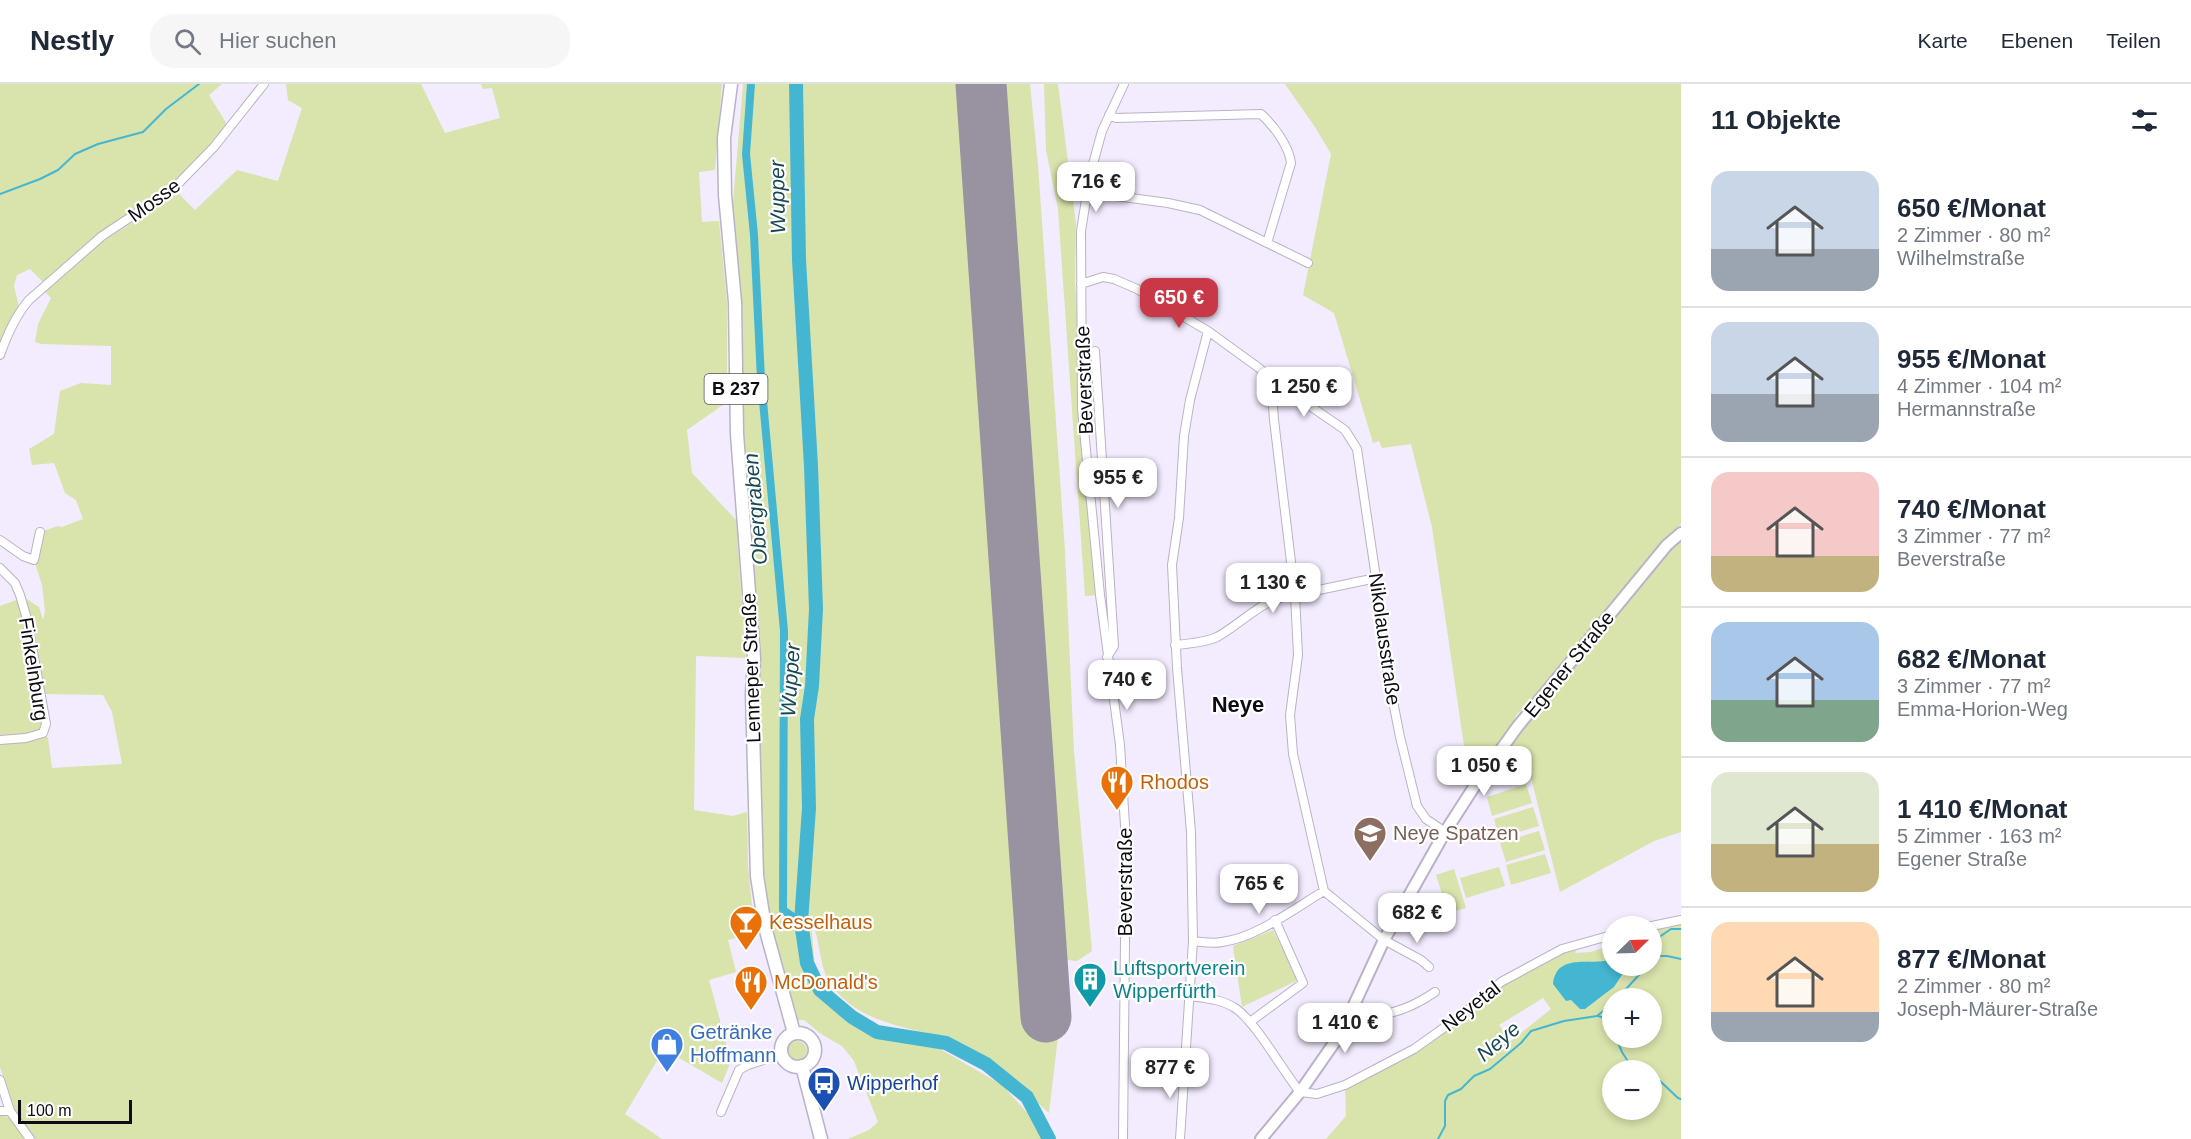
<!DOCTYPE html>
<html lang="de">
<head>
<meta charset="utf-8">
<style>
	:root { --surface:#fff; --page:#f6f6f7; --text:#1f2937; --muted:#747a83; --line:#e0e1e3; --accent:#c83846 }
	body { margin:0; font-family:Helvetica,sans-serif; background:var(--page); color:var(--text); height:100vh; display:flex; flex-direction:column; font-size:22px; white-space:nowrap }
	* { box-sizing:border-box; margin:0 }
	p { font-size:20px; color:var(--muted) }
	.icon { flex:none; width:33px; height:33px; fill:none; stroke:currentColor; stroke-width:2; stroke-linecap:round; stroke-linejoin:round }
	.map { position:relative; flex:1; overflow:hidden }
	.panel { display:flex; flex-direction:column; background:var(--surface); width:510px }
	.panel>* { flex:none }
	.needle { width:39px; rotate:67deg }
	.fabs { position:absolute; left:1602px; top:832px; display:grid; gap:12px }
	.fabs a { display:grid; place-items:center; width:60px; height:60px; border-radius:50%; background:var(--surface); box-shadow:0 3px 9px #0003; font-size:30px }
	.scale { position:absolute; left:18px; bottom:15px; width:114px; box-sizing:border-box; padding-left:6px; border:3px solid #0e0b13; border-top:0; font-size:16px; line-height:21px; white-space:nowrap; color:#0e0b13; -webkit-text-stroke:4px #fff; paint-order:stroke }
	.price { position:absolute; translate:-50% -51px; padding:0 14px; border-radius:12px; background:#fff; color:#222; font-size:20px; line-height:39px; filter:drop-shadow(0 2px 3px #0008) }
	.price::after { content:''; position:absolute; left:50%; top:36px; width:18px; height:14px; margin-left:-9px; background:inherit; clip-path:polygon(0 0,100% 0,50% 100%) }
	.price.active { background:var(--accent); color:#fff }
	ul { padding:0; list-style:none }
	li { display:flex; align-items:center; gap:18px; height:150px; padding:0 30px }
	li+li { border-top:2px solid var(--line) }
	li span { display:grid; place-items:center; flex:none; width:168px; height:120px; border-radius:18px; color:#555 }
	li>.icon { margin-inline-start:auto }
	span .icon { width:72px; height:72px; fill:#fffc; stroke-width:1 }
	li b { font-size:26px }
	h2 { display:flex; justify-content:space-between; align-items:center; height:72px; padding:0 30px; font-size:26px }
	header { display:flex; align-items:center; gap:36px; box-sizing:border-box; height:84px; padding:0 30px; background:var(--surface); border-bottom:2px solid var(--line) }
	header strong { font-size:28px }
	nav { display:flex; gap:33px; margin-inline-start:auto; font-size:21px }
	.search { width:420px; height:54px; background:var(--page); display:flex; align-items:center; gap:15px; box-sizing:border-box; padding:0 21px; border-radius:24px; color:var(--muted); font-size:22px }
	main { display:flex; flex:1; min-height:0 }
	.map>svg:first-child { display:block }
	.green { fill:#d9e3ac; fill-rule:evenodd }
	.water { fill:#45b6d2 }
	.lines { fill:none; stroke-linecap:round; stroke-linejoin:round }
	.stream { stroke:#45b6d2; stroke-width:2 }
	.canal { stroke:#45b6d2; stroke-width:8 }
	.river { stroke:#45b6d2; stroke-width:14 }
	.runway { stroke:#9892a1; stroke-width:51 }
	.street-casing { stroke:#bbb2c8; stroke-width:10 }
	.secondary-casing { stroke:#bbb2c8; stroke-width:14 }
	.primary-casing { stroke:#bbb2c8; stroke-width:15 }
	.street { stroke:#fff; stroke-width:8 }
	.secondary { stroke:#fff; stroke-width:10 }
	.primary { stroke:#fff; stroke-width:12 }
	.labels { text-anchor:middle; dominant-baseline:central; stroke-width:4.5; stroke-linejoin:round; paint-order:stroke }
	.shield { fill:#fff; stroke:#56545a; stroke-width:1.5 }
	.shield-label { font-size:18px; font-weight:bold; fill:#0e0b13 }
	.street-label { font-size:20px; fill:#0e0b13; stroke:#fff }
	.food-label { font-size:20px; fill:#c56008; stroke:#fff; text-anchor:start }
	.education-label { font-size:20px; fill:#785e54; stroke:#fff; text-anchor:start }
	.culture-label { font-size:20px; fill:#0d838f; stroke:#fff; text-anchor:start }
	.shop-label { font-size:20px; fill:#366cbe; stroke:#fff; text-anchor:start }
	.transit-label { font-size:20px; fill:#164399; stroke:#fff; text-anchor:start }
	.water-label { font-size:21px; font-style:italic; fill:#164753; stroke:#fff }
	.quarter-label { font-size:22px; font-weight:bold; fill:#0e0b13; stroke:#fff }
</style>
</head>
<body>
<header>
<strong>Nestly</strong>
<div class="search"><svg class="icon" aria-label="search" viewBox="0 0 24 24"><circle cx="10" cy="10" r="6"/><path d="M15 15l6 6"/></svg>Hier suchen</div>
<nav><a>Karte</a><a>Ebenen</a><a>Teilen</a></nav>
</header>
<main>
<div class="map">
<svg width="1681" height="1055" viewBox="0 0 1681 1055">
	<rect width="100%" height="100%" fill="#f3ebfe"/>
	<path class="green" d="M0,0H222L209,11L228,42L211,62L167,105L87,159L44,199L30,185L17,191L14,202L20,227L0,264Z
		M286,0H421L445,49L500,34L492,4L483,5L481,0H722L715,86L699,88L702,138L719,137L727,218V318L687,346L692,389L736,436L746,574L696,572L694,726L733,732L747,728L748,781L752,822L765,819L759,728L758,611L760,574L744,370L740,218L733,118L743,0H1030L1038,81L1065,467L1074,668L1092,867L1077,877L1067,876L1049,1029C1025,1008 1003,984 975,967C927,940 862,949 829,897C819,881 820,852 811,836L817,908L856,937L884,951L921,954L1002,1001L1032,1034L1042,1055H848L869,1046L878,1038L854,977L842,962L821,950L804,936H797L772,845L728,856L736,888L709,896L731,977L722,999L664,965L625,1030L662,1055H32L14,1025L0,983V658L45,651L48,654L52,684L122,680L112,628L103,611L43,610L37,569L25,514L39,523L43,536L45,527L42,501L34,476L40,448L58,442L62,443L83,435L76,416L65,409L54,379L32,381L29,365L54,350L60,307L81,299L111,301V262L41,260L35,258L38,240L51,214L44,207L91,165L149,128L176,107L195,126L237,86L278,97L302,24L288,16Z
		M1044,0H1058L1076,140L1075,198L1100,511L1085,512L1058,125L1046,66Z
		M1285,0H1681V440L1663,458L1528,621L1517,630L1508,647L1469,696L1432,443L1411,360L1382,364L1379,357L1373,359L1334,229L1303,211L1331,70L1315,43Z
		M1681,455V748L1654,757L1560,808L1531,694L1481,699L1657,480L1671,463Z
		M19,515L43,638L41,645L26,651L0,653V522Z
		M1526,700L1532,719L1492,732L1487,713Z
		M1533,723L1539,742L1499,754L1494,735Z
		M1539,747L1545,766L1506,778L1500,759Z
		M1545,770L1551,789L1511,801L1506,781Z
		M1499,783L1505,802L1466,814L1460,794Z
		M1454,785L1466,824L1448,829L1436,791Z
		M1681,836V1055H1326L1346,1032L1345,1001L1414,965L1501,898L1577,862L1575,869L1591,868L1612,861V875L1571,916L1580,925H1585L1614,903L1628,882H1652V843ZM1543,914L1551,925L1511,957L1499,941ZM1612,915H1652V954H1612ZM1612,987H1652V1026H1612Z
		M1273,846L1298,896L1242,923L1233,862Z
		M787 967a10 10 0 1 1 20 0a10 10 0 1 1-20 0Z
		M0,1030L12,1035L29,1055H0Z"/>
	<path class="water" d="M1612,875V882H1628L1614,903L1585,925H1580L1571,916L1566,917L1553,900C1557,867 1592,883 1612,875Z"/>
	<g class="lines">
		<path class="stream" d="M0,110L40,95L58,86L75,70L98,60L143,48L166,25L199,0
			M1652,858L1671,845H1681
			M1652,878L1656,872H1667L1681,875
			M1617,915L1647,882
			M1598,932L1612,936
			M1616,954L1622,968L1634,987
			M1652,994L1660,997L1678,1014L1681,1015
			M1438,1055L1445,1042V1017L1448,1011L1461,1005L1474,992L1490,985L1521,959L1531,947L1564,937L1597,932L1612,920"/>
		<path class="canal" d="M751,0L746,70L754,151L761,295L784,547L783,826L801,838"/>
		<path class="river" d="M796,0L799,176L811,382L816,525L812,602L807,635L809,724L801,838L807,879L820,906L852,933L877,948L946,959L986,980L1027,1013L1049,1055"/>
		<path class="runway" d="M981,0L1046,933"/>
		<defs>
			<path id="street" d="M1109,31L1116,34L1261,30C1274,42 1289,62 1291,79L1267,159
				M1086,108L1168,119L1200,126L1308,179
				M1081,200L1103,193L1114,195L1137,205L1208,247L1259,284L1275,298L1345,346L1357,365L1376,494L1379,535L1387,587L1400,653L1417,722L1426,735L1445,748
				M1095,267L1114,562L1107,573
				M0,271C7,251 15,232 29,216L102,152L173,105L214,63L264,0
				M1275,298L1272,308L1274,336L1295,511L1298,571L1290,631L1293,670L1324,807L1384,856L1421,876L1429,883
				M0,456L23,472L34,476L40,448
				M0,484L15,499L20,511L27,535L46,640L43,649L26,654L0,656
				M1175,561C1187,560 1206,558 1217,553C1243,539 1263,513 1295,511L1376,494
				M1647,843L1681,836
				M1193,857C1203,858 1213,860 1222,858C1256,854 1295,824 1324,807
				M1190,912C1205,914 1221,915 1235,924C1256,938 1282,986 1300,1008L1317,1010L1345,1001L1414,965L1459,933L1501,898L1562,865L1612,851
				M1351,928C1381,937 1410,925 1435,908
				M1250,938L1303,899L1275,836
				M0,996L10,1027L30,1055
				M0,1027H10
				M721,1028L739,986L748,981L781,970
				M1123,1055L1126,757L1120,661L1100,511L1082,325L1081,147L1090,91L1102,47L1124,0
				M1180,1055L1193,857L1191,748L1177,584L1172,481L1179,434L1184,352L1190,316L1208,247"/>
			<path id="secondary" d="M1261,1055L1300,1008L1341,949L1384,856L1445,748L1474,703L1518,642L1667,461L1681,449"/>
			<path id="primary" d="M731,0L724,54L725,111L735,218L737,350L754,574L752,610L757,792L765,843L794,949
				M781 966a17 17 0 1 1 34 0a17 17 0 1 1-34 0Z
				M802,982L821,1055"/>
		</defs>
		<use href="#street" class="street-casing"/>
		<use href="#secondary" class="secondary-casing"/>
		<use href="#primary" class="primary-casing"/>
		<use href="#street" class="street"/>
		<use href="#secondary" class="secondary"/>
		<use href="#primary" class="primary"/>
	</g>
	<defs>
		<symbol id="restaurant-pin" viewBox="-11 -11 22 30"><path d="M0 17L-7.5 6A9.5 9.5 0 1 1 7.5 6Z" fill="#e8710a" stroke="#fff"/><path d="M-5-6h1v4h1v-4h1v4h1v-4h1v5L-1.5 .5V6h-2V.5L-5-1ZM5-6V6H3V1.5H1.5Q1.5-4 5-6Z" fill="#fff"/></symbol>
		<symbol id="school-pin" viewBox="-11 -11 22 30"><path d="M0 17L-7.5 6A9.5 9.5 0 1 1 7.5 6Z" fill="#8d6e63" stroke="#fff"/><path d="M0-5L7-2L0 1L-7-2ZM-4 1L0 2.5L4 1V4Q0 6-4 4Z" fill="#fff"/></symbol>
		<symbol id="bar-pin" viewBox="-11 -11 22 30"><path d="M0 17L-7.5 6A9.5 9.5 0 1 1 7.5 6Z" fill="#e8710a" stroke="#fff"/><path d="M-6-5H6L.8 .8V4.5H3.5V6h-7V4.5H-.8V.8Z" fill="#fff"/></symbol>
		<symbol id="building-pin" viewBox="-11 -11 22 30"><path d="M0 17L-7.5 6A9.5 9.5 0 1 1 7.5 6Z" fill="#0f9aa8" stroke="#fff"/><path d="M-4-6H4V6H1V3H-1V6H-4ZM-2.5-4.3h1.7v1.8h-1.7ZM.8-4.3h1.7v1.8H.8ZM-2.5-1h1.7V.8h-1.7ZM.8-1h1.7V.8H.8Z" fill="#fff"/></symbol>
		<symbol id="shop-pin" viewBox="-11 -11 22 30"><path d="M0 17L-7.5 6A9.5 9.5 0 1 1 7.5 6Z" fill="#3f7fe0" stroke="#fff"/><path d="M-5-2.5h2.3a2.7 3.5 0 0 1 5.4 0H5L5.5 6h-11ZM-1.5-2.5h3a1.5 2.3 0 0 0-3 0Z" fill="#fff"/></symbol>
		<symbol id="bus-pin" viewBox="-11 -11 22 30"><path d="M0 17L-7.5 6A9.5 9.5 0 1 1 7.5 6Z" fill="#1a4fb4" stroke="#fff"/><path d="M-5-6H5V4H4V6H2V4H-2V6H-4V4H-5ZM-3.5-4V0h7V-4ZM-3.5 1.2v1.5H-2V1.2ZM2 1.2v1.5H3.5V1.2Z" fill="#fff"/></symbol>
	</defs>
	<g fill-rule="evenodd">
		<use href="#restaurant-pin" x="1098" y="679" width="38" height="52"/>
		<use href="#school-pin" x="1351" y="730" width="38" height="52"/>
		<use href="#bar-pin" x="727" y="819" width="38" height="52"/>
		<use href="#building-pin" x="1071" y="876" width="38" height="52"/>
		<use href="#restaurant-pin" x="732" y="879" width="38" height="52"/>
		<use href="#shop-pin" x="648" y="941" width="38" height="52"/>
		<use href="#bus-pin" x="805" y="980" width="38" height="52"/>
	</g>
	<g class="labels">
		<rect class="shield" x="704.5" y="290" width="63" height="30" rx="4.5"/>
		<g class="shield-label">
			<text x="736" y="305">B 237</text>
		</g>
		<g class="street-label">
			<text transform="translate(154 116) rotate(-36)">Mosse</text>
			<text transform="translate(1084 296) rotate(-92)">Beverstraße</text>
			<text transform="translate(1385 555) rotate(82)">Nikolausstraße</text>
			<text transform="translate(1569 580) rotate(-51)">Egener Straße</text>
			<text transform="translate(751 584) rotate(-92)">Lenneper Straße</text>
			<text transform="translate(34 585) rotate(81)">Finkelnburg</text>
			<text transform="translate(1125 798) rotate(-90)">Beverstraße</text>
			<text transform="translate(1471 922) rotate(-38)">Neyetal</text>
		</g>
		<g class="food-label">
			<text x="1140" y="698">Rhodos</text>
			<text x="769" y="838">Kesselhaus</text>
			<text x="774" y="898">McDonald's</text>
		</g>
		<g class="education-label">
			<text x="1393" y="749">Neye Spatzen</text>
		</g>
		<g class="culture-label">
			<text x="1113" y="884">Luftsportverein<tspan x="1113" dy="23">Wipperfürth</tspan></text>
		</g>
		<g class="shop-label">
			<text x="690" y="948">Getränke<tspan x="690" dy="23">Hoffmann</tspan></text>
		</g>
		<g class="transit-label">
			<text x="847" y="999">Wipperhof</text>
		</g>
		<g class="water-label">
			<text transform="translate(777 113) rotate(-91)">Wupper</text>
			<text transform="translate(755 425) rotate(-95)">Obergraben</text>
			<text transform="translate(790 596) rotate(-86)">Wupper</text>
			<text transform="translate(1498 957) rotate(-40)">Neye</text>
		</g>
		<g class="quarter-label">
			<text x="1238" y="620">Neye</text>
		</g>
	</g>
</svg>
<div class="fabs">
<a><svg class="needle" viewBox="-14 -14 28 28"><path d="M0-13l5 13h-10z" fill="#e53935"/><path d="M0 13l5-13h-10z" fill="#747a83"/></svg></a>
<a>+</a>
<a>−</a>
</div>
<div class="scale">100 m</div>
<b class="price" style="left:1096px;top:129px">716 €</b>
<b class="price active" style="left:1179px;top:245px">650 €</b>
<b class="price" style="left:1304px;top:334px">1 250 €</b>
<b class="price" style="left:1118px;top:425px">955 €</b>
<b class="price" style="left:1273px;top:530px">1 130 €</b>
<b class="price" style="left:1127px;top:627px">740 €</b>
<b class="price" style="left:1484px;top:713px">1 050 €</b>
<b class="price" style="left:1259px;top:831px">765 €</b>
<b class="price" style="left:1417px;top:860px">682 €</b>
<b class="price" style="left:1345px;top:970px">1 410 €</b>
<b class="price" style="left:1170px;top:1015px">877 €</b>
</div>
<section class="panel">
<h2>11 Objekte<svg class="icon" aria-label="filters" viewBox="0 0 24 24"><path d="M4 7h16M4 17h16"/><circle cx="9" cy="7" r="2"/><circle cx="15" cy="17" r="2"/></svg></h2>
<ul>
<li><span style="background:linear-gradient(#c9d6e8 65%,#9aa5b1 0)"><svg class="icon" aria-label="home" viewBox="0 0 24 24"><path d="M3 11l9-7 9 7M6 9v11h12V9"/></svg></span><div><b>650 €/Monat</b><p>2 Zimmer · 80 m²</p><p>Wilhelmstraße</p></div></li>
<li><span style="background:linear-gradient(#c9d6e8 60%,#9aa5b1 0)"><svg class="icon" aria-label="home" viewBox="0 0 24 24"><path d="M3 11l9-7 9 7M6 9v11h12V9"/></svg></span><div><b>955 €/Monat</b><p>4 Zimmer · 104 m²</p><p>Hermannstraße</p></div></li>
<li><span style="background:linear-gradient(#f6c9c9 70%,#c2b280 0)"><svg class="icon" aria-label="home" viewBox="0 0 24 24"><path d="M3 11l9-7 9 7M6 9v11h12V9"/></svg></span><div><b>740 €/Monat</b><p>3 Zimmer · 77 m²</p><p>Beverstraße</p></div></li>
<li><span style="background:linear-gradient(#a9c7e8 65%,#7fa58c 0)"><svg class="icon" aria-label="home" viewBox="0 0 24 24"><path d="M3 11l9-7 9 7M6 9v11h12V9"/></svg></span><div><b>682 €/Monat</b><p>3 Zimmer · 77 m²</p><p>Emma-Horion-Weg</p></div></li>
<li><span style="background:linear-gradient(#dfe7d0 60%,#c2b280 0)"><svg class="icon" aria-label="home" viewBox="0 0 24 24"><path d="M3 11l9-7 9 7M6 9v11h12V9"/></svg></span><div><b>1 410 €/Monat</b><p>5 Zimmer · 163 m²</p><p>Egener Straße</p></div></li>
<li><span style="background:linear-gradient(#ffd9b3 75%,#9aa5b1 0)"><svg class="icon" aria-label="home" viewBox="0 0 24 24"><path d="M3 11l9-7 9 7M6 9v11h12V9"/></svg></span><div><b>877 €/Monat</b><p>2 Zimmer · 80 m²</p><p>Joseph-Mäurer-Straße</p></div></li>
</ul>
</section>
</main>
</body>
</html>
